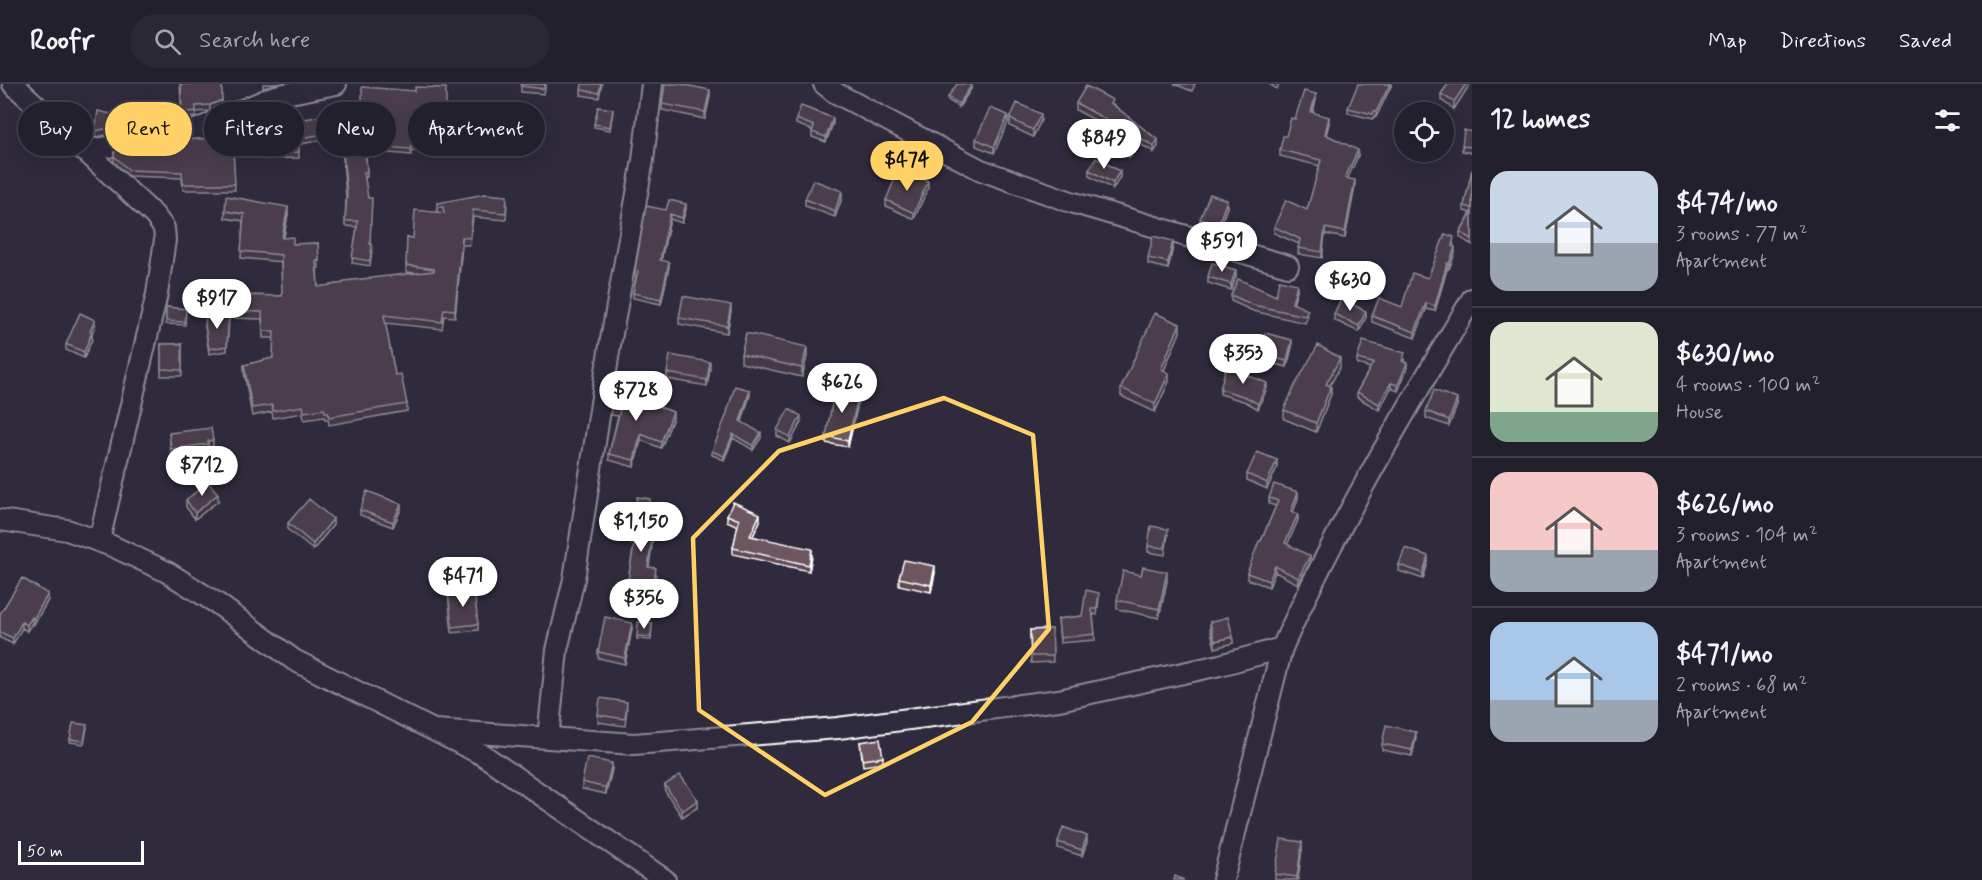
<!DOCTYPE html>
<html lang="en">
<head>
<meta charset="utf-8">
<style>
	:root { --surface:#23202e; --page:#2b2836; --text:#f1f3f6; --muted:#a3a3aa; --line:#403e4a; --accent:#ffd166 }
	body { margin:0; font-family:Mynerve,sans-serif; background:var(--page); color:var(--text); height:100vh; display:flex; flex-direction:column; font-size:22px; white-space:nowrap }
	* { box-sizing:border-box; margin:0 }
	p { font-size:20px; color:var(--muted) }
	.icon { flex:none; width:33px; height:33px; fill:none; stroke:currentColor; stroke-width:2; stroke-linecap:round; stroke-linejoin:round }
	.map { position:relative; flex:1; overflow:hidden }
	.sheet { display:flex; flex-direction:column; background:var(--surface); width:510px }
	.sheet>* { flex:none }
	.guide { position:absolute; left:18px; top:18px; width:570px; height:54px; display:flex; gap:12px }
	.buttons { position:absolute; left:1394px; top:18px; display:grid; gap:12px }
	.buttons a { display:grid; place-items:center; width:60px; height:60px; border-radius:50%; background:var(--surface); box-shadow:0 6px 24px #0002,0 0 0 2px var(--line); font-size:30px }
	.scale { position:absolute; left:18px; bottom:15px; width:126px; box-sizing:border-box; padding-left:6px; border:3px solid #fff; border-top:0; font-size:16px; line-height:21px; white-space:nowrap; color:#fff; -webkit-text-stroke:4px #2f2a3d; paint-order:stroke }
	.price { position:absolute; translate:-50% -51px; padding:0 14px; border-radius:21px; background:#fff; color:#222; font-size:20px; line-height:39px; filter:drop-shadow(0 2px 3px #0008) }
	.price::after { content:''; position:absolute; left:50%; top:36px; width:18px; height:14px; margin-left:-9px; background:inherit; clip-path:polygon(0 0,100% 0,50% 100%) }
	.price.active { background:var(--accent); color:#111 }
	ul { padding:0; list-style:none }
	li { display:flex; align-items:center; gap:18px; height:150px; padding:0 18px }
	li+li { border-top:2px solid var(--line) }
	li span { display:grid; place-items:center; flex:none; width:168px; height:120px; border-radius:18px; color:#555 }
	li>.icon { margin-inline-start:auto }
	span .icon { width:72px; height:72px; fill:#fffc; stroke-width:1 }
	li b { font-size:26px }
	h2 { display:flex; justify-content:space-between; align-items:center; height:72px; padding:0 18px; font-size:26px }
	.chip { padding:0 21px; border-radius:27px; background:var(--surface); box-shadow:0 6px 24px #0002,0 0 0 2px var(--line); font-size:21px; line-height:54px }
	.chip.active { background:var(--accent); color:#111 }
	header { display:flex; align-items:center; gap:36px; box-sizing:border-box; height:84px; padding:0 30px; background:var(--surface); border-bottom:2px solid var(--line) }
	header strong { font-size:28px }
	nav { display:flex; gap:33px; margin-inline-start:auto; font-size:21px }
	.search { width:420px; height:54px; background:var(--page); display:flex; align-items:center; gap:15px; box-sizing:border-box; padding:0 21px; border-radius:33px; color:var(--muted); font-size:22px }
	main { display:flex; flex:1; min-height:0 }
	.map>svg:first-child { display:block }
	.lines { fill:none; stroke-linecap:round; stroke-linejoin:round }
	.minor-casing { stroke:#fff; stroke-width:24 }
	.minor { stroke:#2f2a3d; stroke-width:20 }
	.wall { fill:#5f4a53; stroke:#fff; stroke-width:1.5 }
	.shaded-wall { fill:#4d3c43; stroke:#fff; stroke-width:1.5 }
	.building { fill:#6e5660; stroke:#fff; stroke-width:1.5 }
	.marked { fill:none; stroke:#ffd166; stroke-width:4.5; stroke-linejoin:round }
</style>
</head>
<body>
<header>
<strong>Roofr</strong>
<div class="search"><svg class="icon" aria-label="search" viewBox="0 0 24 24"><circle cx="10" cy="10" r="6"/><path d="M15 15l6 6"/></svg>Search here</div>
<nav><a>Map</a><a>Directions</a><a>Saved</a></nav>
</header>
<main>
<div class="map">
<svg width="1472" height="796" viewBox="0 0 1472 796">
	<rect width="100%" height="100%" fill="#2f2a3d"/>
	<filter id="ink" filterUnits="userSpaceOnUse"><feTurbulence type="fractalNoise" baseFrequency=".0167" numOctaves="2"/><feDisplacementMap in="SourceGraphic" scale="12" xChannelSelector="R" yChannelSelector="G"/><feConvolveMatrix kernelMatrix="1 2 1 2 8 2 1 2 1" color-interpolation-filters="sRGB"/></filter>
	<g filter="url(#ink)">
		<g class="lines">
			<defs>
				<path id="minor" d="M13,0L154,131L164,144L165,156L157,210L99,457
					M824,0L834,8L981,86L1071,118L1288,182
					M84,67L189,49L275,12L336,0
					M0,436L67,446L112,462L167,488L218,520L294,576L483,671L665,796
					M435,646L634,660L838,644L1059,616L1220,581L1282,564
					M548,654L557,566L574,495L610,261L643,76L652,0
					M1223,796L1282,564C1335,445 1405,327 1472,215"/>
			</defs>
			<use href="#minor" class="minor-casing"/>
			<use href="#minor" class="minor"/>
		</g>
		<path class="wall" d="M180,0L222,22L210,27L196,28V33L182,34Z
			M521,0H546L544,10L521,8Z
			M582,0H602L599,14L581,11Z
			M1174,0H1195L1192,7Z
			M1269,0H1279L1277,5Z
			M1377,0H1392L1376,33L1374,32L1373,35L1348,29V24Z
			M1448,0H1470L1454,25L1441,16V10Z
			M971,5L959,23L948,16V13Z
			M710,12L705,35L662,26V20Z
			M1316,16L1313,28L1329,39L1326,50L1358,72L1347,94L1355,102L1345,154L1325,150L1322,174L1298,170L1299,160L1274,149V143L1307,126L1320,82L1280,72V66L1295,35Z
			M1076,19L1113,20L1158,62L1154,68L1140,60L1129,73L1113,60V54L1117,48L1076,26Z
			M613,28L610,46L594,43V40Z
			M446,30L456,37L451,68H439L438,72L411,66V71L366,67L367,93H365L370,160L372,166L370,182L352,179L357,143L345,142L346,113L341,52L301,60L298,36Z
			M796,35L833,39L826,58L812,53V46L796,40Z
			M1010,35L1041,36L1033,53L1010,42Z
			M116,37L114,50L95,53V47Z
			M1008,38L994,69L976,62V55Z
			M298,43L299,74L262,75V67L233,70L235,106H183L182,94L129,92L114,78V68L182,66L231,53L250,45Z
			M1472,48V69L1462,67V62Z
			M1089,86L1120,93L1113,105L1089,92Z
			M1472,86V161L1460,153V148L1471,129L1464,127V122Z
			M904,95L928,104L914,135L886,122V116Z
			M842,114L835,133L805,122V115Z
			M437,119H507L506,136L473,133L470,161H462L455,233L444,232L442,245L385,239L395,291L407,320V327L329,341L328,335H325L324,333L304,336L303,329L273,334L272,328L252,332L244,288V281L273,274L274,254H263L262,235L229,234L227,267L209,270L205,242L229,231V211L282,212L281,178L241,174L243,137L225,134V127L288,130L284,153L293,160L318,159L319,184H317L318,203L415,189L406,188V181L413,154L437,128Z
			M1227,123L1218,148L1200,141V135Z
			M686,125L682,139L670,135L661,176L669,183L661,220L633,214V209L636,192H635V186L666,126Z
			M1454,159L1453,162L1455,169L1449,185H1447L1435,227L1426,225L1415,254L1372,238V232L1402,223L1428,194Z
			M1173,163L1168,185L1148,180V174Z
			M1236,192L1231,206L1208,199V193Z
			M1297,206L1293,219L1308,232L1305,239L1253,227L1231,217V211L1276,212Z
			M166,223L186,225L185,241L166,240Z
			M731,227L727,249L679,240V234Z
			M1334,230L1366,233L1359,248L1334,236Z
			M95,242L92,248V255L84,274L66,266V260Z
			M1180,248L1164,286L1169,297L1155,328L1121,312V304Z
			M161,260H182V292H161Z
			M1292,263L1287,283L1259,276V270Z
			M741,270L807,272L802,293L741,279Z
			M1357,275H1405L1404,278L1407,285L1398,307L1391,304L1379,326L1357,313V308L1370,284L1357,280Z
			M1340,283L1330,301L1331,310L1316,348L1284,335V326Z
			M710,285L707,302L667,295V289Z
			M1267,304L1258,325L1246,318L1220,310V305Z
			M750,311L742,338L761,354L753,366L733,354L724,376L712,371V367Z
			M859,315L848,363L826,359V352Z
			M651,319L673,334L661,364L641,356L634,383L609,376V370L618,332L611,331V324Z
			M1457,321L1449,342L1426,334V327Z
			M801,338L790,359L777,352V346Z
			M169,349L213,362L208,363V366L171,371Z
			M1277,383L1267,405L1247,396V390Z
			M1269,414H1298L1293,428L1298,436L1287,460L1310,478L1298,500L1275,488L1269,503L1247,495V489L1276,422L1269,420Z
			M186,416L218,417L195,435L186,423Z
			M650,421L647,448L653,454L649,483L656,490L652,517L626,514V508L634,460H631V454Z
			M401,425L393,443L360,431V426Z
			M727,431L760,437L753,452L812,472L809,487L733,470V464L738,442L727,437Z
			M288,439L333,441L313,466L288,446Z
			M1168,451L1165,471L1148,468V462Z
			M1428,478L1423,495L1399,487V481Z
			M935,489L931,508L899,501V494Z
			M1141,491L1167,497L1159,534L1117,525V516Z
			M448,508L478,540V546L452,549Z
			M1099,515L1097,531L1093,530L1095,556L1060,559L1058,535L1082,532Z
			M48,516L34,540L32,539L27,547L22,544L13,560L0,554V530Z
			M1210,538L1233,559L1215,564L1210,544Z
			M652,539L651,556L637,555V552Z
			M632,545L625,580L598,574V568Z
			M1052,545L1053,578L1031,579L1030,546Z
			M627,624L625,642L598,638V631Z
			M87,644L84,660L70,658V655Z
			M1416,654L1412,672L1382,666V660Z
			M860,658L883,673V679L863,682Z
			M612,685L606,710L582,705V698Z
			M665,701L698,723L682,733L665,707Z
			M1058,758H1087L1082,772L1058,764Z
			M1302,765L1298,796H1275V790Z"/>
		<path class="shaded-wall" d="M263,0H279L263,4Z
			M1390,0H1392L1376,33V28Z
			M1466,0H1470L1454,25V18Z
			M971,2V5L959,23V20Z
			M710,6V12L705,35V28Z
			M1316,10V16L1311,34V28Z
			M222,16V22L210,27V21Z
			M1041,30V36L1033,53V46Z
			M1008,31V38L994,69V63Z
			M456,32V37L451,68V63Z
			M1329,33V39L1325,56V50Z
			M833,34V39L826,58V53Z
			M1140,54V60L1129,73V67Z
			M1158,56V62L1154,68V62Z
			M1358,66V72L1345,100V94Z
			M1120,87V93L1113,105V99Z
			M1355,96V102L1345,154V148Z
			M928,97V104L914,135V129Z
			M842,107V114L835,133V127Z
			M1227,116V123L1218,148V141Z
			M686,120V125L682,139V134Z
			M288,123V130L282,161V154Z
			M670,130V135L660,181V176Z
			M1325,144V150L1322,174V168Z
			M462,153V161L455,233V226Z
			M1173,157V163L1168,185V178Z
			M1455,163V169L1449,185V180Z
			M669,178V183L661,220V215Z
			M1447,179V185L1435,227V222Z
			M1236,186V192L1231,206V200Z
			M1297,200V206L1292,225V219Z
			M1426,219V225L1415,254V248Z
			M731,221V227L727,249V242Z
			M1366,227V233L1359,248V242Z
			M95,236V242L90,254V247Z
			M1180,240V248L1161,293V285Z
			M92,248V255L84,274V268Z
			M1292,256V263L1287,283V277Z
			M807,263V272L802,293V284Z
			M1340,274V283L1326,308V300Z
			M710,278V285L707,302V296Z
			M1407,279V285L1398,307V301Z
			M1169,289V297L1155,328V320Z
			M1267,299V304L1258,325V320Z
			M1391,299V304L1379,326V320Z
			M1331,302V310L1316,348V339Z
			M750,306V311L740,341V337Z
			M859,309V315L848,363V357Z
			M1457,315V321L1449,342V336Z
			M673,328V334L661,364V358Z
			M801,332V338L790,359V353Z
			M761,349V354L753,366V362Z
			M641,350V356L634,383V376Z
			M733,350V354L724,376V372Z
			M213,356V362L208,363V357Z
			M1277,376V383L1267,405V399Z
			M1298,408V414L1291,434V427Z
			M218,410V417L195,435V429Z
			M401,420V425L393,443V438Z
			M760,430V437L750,458V452Z
			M1298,430V436L1285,466V459Z
			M333,435V441L313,466V460Z
			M812,465V472L809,487V481Z
			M1310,472V478L1298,500V494Z
			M1428,472V478L1423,495V489Z
			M935,482V489L931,508V501Z
			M1275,482V488L1269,503V497Z
			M1167,488V497L1159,534V525Z
			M48,510V516L34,540V534Z
			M32,533V539L27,547V541Z
			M22,538V544L13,560V554Z
			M632,539V545L625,580V574Z
			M1233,553V559L1215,564V557Z
			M1416,648V654L1412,672V666Z
			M612,679V685L606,710V704Z
			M698,716V723L682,733V727Z
			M1087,752V758L1082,772V766Z
			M1302,758V765L1297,796V793Z"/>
		<path class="building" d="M181,0H222V16L210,21L196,22V27L182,29Z
			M521,0H545L544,5L521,2Z
			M582,0H601L599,9L581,6Z
			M665,0H680L710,6L705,28L662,20Z
			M957,0H968L971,2L959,20L948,13Z
			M1358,0H1390L1376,28L1374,27L1373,30L1348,24Z
			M1448,0H1466L1454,18L1441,10Z
			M1086,2L1113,16L1111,19L1158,56L1154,62L1140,54L1129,67L1113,54L1121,44L1076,19Z
			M362,3L415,7V3L446,4V30L456,32L451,63H439L438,66L411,61V65L365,62L367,88H364L368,114H372L370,160L372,161L370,177L352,174L358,137H345L347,110L341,47L301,54L298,36L340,29V17H362Z
			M1304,7L1316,10L1311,28L1329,33L1325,50L1358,66L1345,94L1355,96L1345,148L1325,144L1322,168L1298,164L1300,155L1274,143L1286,116L1307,126L1321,76L1280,66L1283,52H1286L1291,34L1295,35Z
			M1017,19L1041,30L1033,46L1010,35Z
			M801,22L833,34L826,53L812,48L814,42L796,35Z
			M598,23L613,25L610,43L594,40Z
			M990,24L1008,31L994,63L976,55Z
			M98,27L116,31L114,43L95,47Z
			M249,37L250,45L298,43L299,68L262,69V61L233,64L235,100H183L182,88L129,86L114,72V68L136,64L182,66V56L232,53L231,38Z
			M1464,46L1472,48V63L1462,62Z
			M1096,74L1120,87L1113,99L1089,86Z
			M1472,86V124L1464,122Z
			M907,88L928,97L914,129L886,116L896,92L904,95Z
			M813,96L842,107L835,127L805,115Z
			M485,110L507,112L506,129L473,126L470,154L462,153L455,226L444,225L442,238L384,231L395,291L401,290L407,320L329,333L328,328H325L324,325L304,328L303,322L273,327L272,321L252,324L244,281L273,274L274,247H263L262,228L229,227V211L282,212L281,171L241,167L244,130L225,127L226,112L288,123L282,154L293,153V160L318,159L319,177H316L318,203L344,199V197L434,187V185L406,181L407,153L413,154L415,126L444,129L443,123H437V119Z
			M1210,110L1227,116L1218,141L1200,135Z
			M669,116L686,120L682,134L670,130L660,176L669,178L661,215L633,209L638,187L635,186L646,122L666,126Z
			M1472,128V155L1460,148Z
			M1445,150L1454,153L1452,162L1455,163L1449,180L1447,179L1435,222L1426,219L1415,248L1372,232L1379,214L1402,223L1412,189L1428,194Z
			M1153,152L1173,157L1168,178L1148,174Z
			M1212,179L1236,186L1231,200L1208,193Z
			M1238,195L1276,212L1279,196L1297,200L1292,219L1308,226L1305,232L1253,221L1231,211Z
			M683,212L731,221L727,242L679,234Z
			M1341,215L1366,227L1359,242L1334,230Z
			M166,223L186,225L185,238L166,237Z
			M80,229L95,236L90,247L92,248L84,268L66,260Z
			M206,229L229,231L227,262L209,265L205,242Z
			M1155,229L1180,240L1161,285L1169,289L1155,320L1121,304Z
			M746,249L807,263L802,284L741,270Z
			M1265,249L1292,256L1287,277L1259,270Z
			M1363,257L1405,269L1402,277L1407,279L1398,301L1391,299L1379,320L1357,308L1373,279L1357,275Z
			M161,260H182V286L161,285Z
			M1318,261L1340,274L1326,300L1331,302L1316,339L1284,326L1294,303Z
			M670,271L710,278L707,296L667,289Z
			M1226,283L1267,299L1258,320L1246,313L1220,305Z
			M735,302L750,306L740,337L761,349L753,362L733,350L724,372L712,367L726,332Z
			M614,304L652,311L650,319L673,328L661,358L641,350L634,376L609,370L620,326L611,324Z
			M835,304L859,309L848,357L826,352Z
			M1434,306L1457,315L1449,336L1426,327Z
			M789,325L801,332L790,353L777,346Z
			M211,344L213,356L208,357V360L171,365L169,349Z
			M1257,368L1277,376L1267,399L1247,390Z
			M208,398L218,410L195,429L186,416Z
			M1274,400L1298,408L1291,427L1298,430L1285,459L1310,472L1298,494L1275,482L1269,497L1247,489L1259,457H1261L1278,417L1269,414Z
			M367,407L401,420L393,438L360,426Z
			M637,413L650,415L646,448L653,449L648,483L656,484L652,512L626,508L635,455L631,454Z
			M309,415L333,435L313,460L288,439Z
			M733,418L760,430L750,452L812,465L809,481L733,464L739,436L727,431Z
			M1151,442L1168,445L1165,464L1148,462Z
			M1405,464L1428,472L1423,489L1399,481Z
			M904,476L935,482L931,501L899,494Z
			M1143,483L1167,488L1159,525L1117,516L1123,487L1141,491Z
			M22,494L48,510L34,534L32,533L27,541L22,538L13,554L0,548V530Z
			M474,505L478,540L452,543L448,508Z
			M1086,506L1099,509L1097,525H1092L1095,550L1060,554L1058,535L1082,532Z
			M605,533L632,539L625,574L598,568Z
			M1228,533L1233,553L1215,557L1210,538Z
			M638,538L652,539L651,553L637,552Z
			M1052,545L1053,572H1031L1030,546Z
			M600,614L627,618L625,635L598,631Z
			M73,639L87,641L84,657L70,655Z
			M1386,641L1416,648L1412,666L1382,660Z
			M880,655L883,673L863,676L860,658Z
			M587,674L612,679L606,704L582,698Z
			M680,691L698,716L682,727L665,701Z
			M1063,743L1087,752L1082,766L1058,758Z
			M1281,755L1302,758L1297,793L1275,790Z
			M1175,792L1184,796H1174Z"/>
	</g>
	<path d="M0 0H1472V796H0ZM944,314L1033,351L1049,545L972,638L825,711L699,626L693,454L779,367Z" fill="#2f2a3d" fill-opacity=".55" fill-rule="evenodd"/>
	<path class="marked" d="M944,314L1033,351L1049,545L972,638L825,711L699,626L693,454L779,367Z"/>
</svg>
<div class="buttons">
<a><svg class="icon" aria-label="locate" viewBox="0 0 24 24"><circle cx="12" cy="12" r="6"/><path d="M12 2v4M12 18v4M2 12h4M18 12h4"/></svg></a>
</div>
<div class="scale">50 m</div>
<b class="price" style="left:1104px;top:86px">$849</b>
<b class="price active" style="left:907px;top:108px">$474</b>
<b class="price" style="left:1222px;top:189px">$591</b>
<b class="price" style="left:1350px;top:228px">$630</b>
<b class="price" style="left:217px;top:246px">$917</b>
<b class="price" style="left:1243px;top:301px">$353</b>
<b class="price" style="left:842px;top:330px">$626</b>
<b class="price" style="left:636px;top:338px">$728</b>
<b class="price" style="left:202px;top:413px">$712</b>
<b class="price" style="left:641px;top:469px">$1,150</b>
<b class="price" style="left:463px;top:524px">$471</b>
<b class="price" style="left:644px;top:546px">$356</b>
<div class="guide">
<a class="chip">Buy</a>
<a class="chip active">Rent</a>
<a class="chip">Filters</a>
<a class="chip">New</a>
<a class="chip">Apartment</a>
</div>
</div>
<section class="sheet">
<h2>12 homes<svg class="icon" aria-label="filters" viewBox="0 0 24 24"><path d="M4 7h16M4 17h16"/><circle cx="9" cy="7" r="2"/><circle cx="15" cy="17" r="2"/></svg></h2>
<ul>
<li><span style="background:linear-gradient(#c9d6e8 60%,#9aa5b1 0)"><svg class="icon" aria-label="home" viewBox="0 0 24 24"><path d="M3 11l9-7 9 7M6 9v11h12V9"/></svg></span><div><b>$474/mo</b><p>3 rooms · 77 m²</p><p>Apartment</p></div></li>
<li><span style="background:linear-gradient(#dfe7d0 75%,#7fa58c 0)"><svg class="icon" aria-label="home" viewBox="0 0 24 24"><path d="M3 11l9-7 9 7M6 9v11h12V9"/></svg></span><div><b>$630/mo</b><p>4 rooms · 100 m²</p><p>House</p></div></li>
<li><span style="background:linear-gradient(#f6c9c9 65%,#9aa5b1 0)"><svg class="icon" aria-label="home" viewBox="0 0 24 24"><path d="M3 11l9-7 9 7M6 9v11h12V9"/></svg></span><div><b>$626/mo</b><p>3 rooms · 104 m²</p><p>Apartment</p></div></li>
<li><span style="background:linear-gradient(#a9c7e8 65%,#9aa5b1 0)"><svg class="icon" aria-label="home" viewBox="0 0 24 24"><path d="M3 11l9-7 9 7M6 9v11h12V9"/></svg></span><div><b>$471/mo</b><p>2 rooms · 68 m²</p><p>Apartment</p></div></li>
</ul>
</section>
</main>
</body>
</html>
